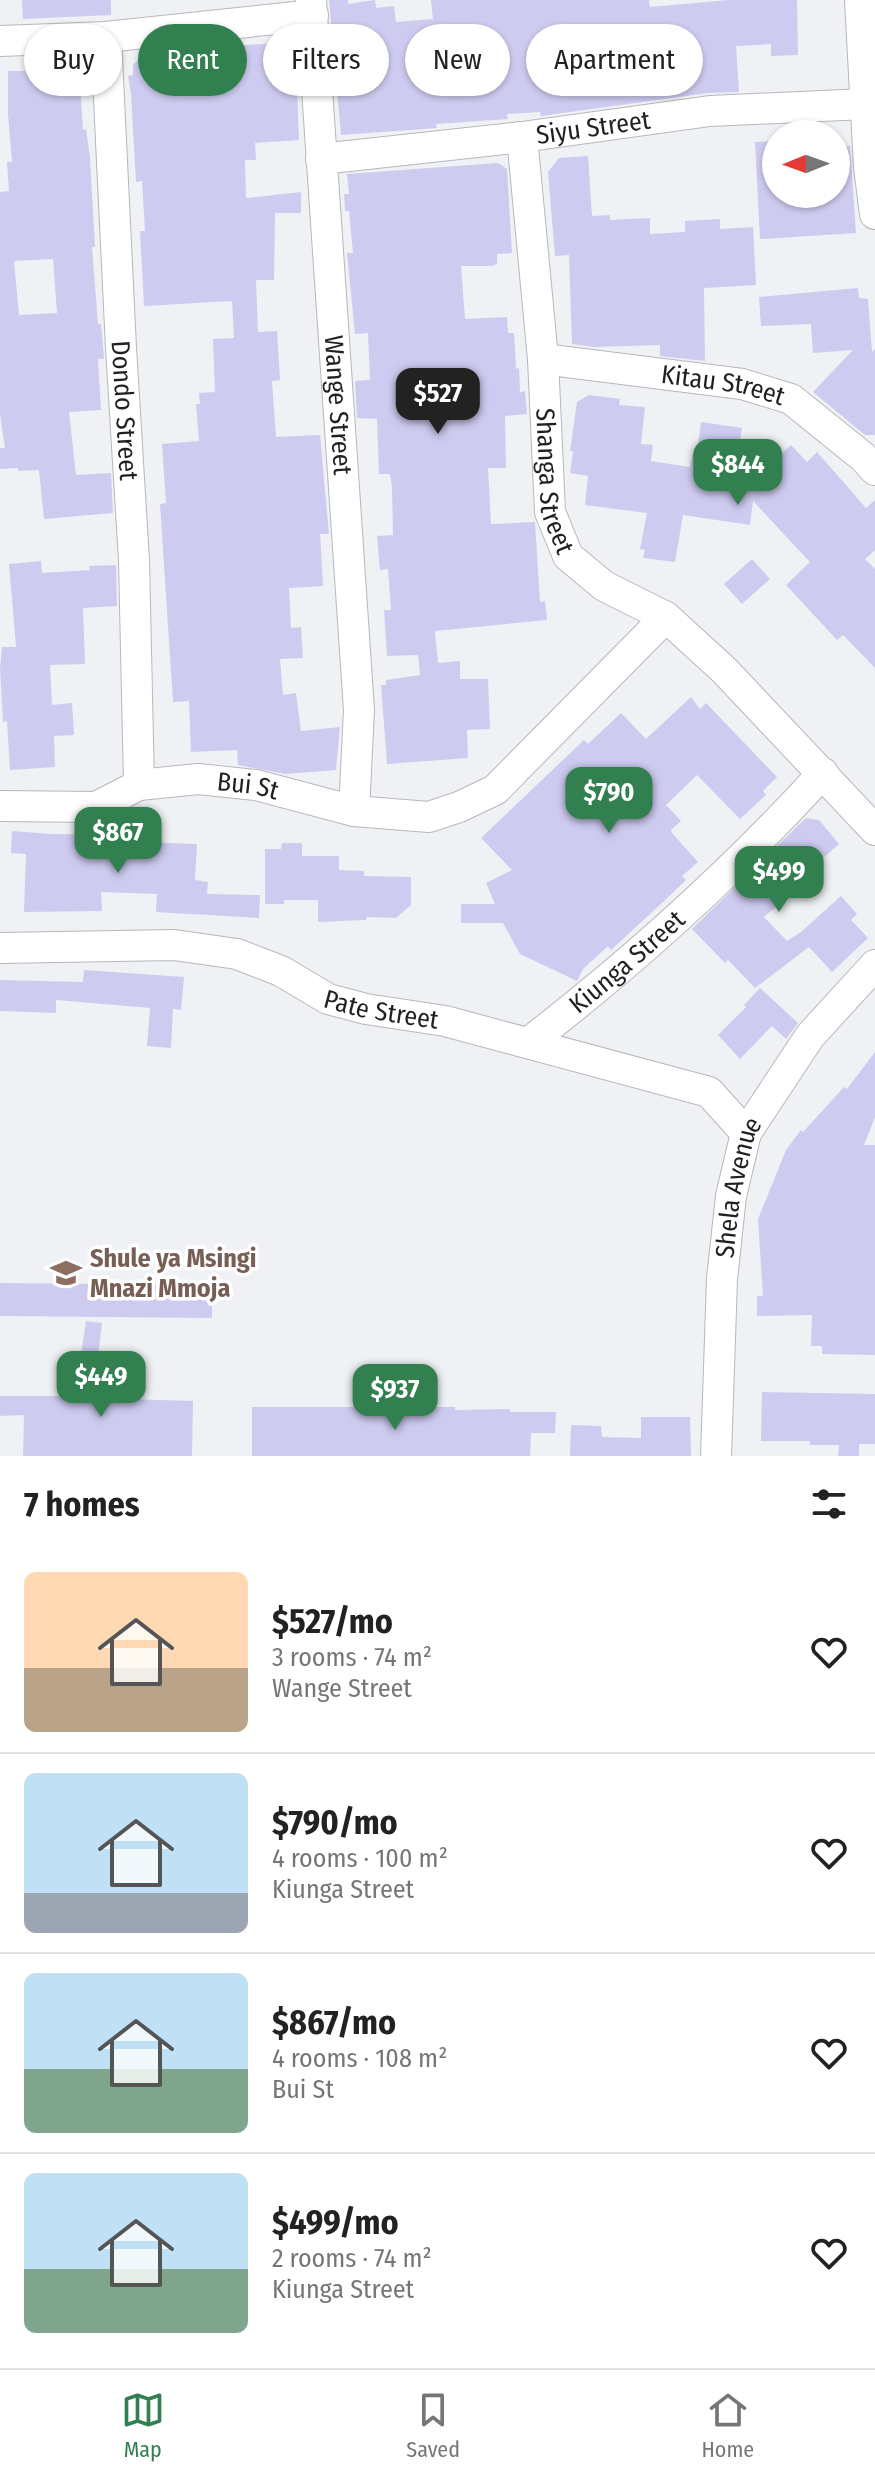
<!DOCTYPE html>
<html lang="en">
<head>
<meta charset="utf-8">
<style>
	:root { --surface:#fff; --page:#f6f6f6; --text:#222; --muted:#767676; --line:#e0e0e0; --accent:#328050 }
	body { margin:0; font-family:"Fira Sans Condensed",sans-serif; background:var(--page); color:var(--text); height:100vh; display:flex; flex-direction:column; font-size:30px; white-space:nowrap }
	* { box-sizing:border-box; margin:0 }
	p { font-size:26px; color:var(--muted) }
	.icon { flex:none; width:44px; height:44px; fill:none; stroke:currentColor; stroke-width:2; stroke-linecap:round; stroke-linejoin:round }
	.map { position:relative; height:1456px; overflow:hidden }
	.side { display:flex; flex-direction:column; background:var(--surface); flex:1 }
	.side>* { flex:none }
	.top-card { position:absolute; left:24px; top:24px; width:828px; height:72px; display:flex; gap:16px }
	.needle { width:52px; rotate:269deg }
	.buttons { position:absolute; left:762px; top:120px; display:grid; gap:16px }
	.buttons a { display:grid; place-items:center; width:88px; height:88px; border-radius:50%; background:var(--surface); box-shadow:0 2px 6px #0004; font-size:40px }
	.price { position:absolute; translate:-50% -68px; padding:0 18px; border-radius:16px; background:var(--accent); color:#fff; font-size:26px; line-height:52px; filter:drop-shadow(0 2px 4px #0008) }
	.price::after { content:''; position:absolute; left:50%; top:48px; width:24px; height:18px; margin-left:-12px; background:inherit; clip-path:polygon(0 0,100% 0,50% 100%) }
	.price.active { background:#222; color:#fff }
	ul { padding:0; list-style:none }
	li { display:flex; align-items:center; gap:24px; height:200px; padding:0 24px }
	li+li { border-top:2px solid var(--line) }
	li span { display:grid; place-items:center; flex:none; width:224px; height:160px; border-radius:12px; color:#555 }
	li>.icon { margin-inline-start:auto }
	span .icon { width:96px; height:96px; fill:#fffc; stroke-width:1 }
	li b { font-size:34px }
	h2 { display:flex; justify-content:space-between; align-items:center; height:96px; padding:0 24px; font-size:34px }
	.tag { padding:0 28px; border-radius:36px; background:var(--surface); box-shadow:0 2px 6px #0004; font-size:28px; line-height:72px }
	.tag.active { background:var(--accent); color:#fff }
	.menu { display:flex; justify-content:space-around; align-items:center; height:112px; border-top:2px solid var(--line); background:var(--surface); font-size:22px; color:var(--muted) }
	.menu a { display:grid; justify-items:center; gap:4px }
	.menu .active { color:var(--accent) }
	.map>svg:first-child { display:block }
	.building { fill:#cecbf0; fill-rule:evenodd }
	.lines { fill:none; stroke-linecap:round; stroke-linejoin:round }
	.minor-casing { stroke:#b5b8ba; stroke-width:32 }
	.minor { stroke:#fff; stroke-width:30 }
	.labels { text-anchor:middle; dominant-baseline:central; stroke-width:7; stroke-linejoin:round; paint-order:stroke }
	.street-label { font-size:26px; fill:#1f2021; stroke:#fff }
	.education-label { font-size:26px; font-weight:bold; fill:#785e54; stroke:#fff; text-anchor:start }
</style>
</head>
<body>
<div class="map">
<svg width="875" height="1456" viewBox="0 0 875 1456">
	<rect width="100%" height="100%" fill="#eff1f4"/>
	<path class="building" d="M22,0H111V15L23,19Z
		M329,0H348V4L375,0L376,8L394,6L396,22L433,19L431,0H649L650,7L729,0H797L798,55L771,56V44L736,46L739,92L708,93L541,116L540,112L507,114L508,119L436,124L437,128L341,135Z
		M280,43V47L286,46V61L296,64L299,140L255,143L256,160H245L246,198L301,192V213H275L274,280H256L258,332L277,331L280,380L272,381L276,437L320,435L329,534H320L323,586L289,588L291,628L301,627L303,658L280,659L283,695L296,693L301,731L340,727L336,770L285,774L238,765L237,750L191,752L189,701L173,702L160,504L166,503L162,444L199,441L196,404H200L199,393L215,392L213,339L234,338L232,301L144,306L140,231H145L142,181L136,182L131,94L128,76L133,75V65L148,51Z
		M79,65L83,130L86,129L90,158L95,247H92L98,324H101L104,359H98L101,410L69,412L76,475L111,473L113,513L44,519L39,470L18,471V468L0,469V448H5L0,414V192L9,191L7,162H12L8,114V71H42V68ZM53,259L57,313L19,315L14,261Z
		M776,141V194H836V147L850,146L856,233L760,239L755,142Z
		M588,156L592,216L610,215V220L650,218V234L685,232V221L720,219V229L753,227L756,285L704,288L705,361L660,356V345L595,347L572,344L569,255L555,256L548,172L559,158Z
		M498,163L507,169L512,253L497,254V264L492,266H461L465,319L507,317L508,333H514L516,369L519,368L520,392L525,391L527,414L505,416L506,468H488L491,524L535,522L540,602L545,601L547,620L435,631L438,663L460,661V679H488L490,729L467,730L468,758L387,764L381,685H386V680L420,675L418,655L387,656L384,610H391L388,569L380,570L377,536L393,535L392,487L390,474H379L377,419L357,418L355,381L370,380L368,333L355,334L347,253H353L349,211H345L344,194H349L347,174Z
		M858,288L859,298L868,299L872,352L875,349V435H865L813,392L853,350L813,353L811,324L761,326L759,297Z
		M589,395L620,399L619,405L645,407L641,444L653,445L651,461L690,467L693,453L697,454L701,422L742,428L738,454L752,462L770,464L791,445L807,462L817,452L866,508L875,500V550L865,559L875,569V668L843,635L837,640L786,585L810,562L753,501L750,525L683,515L675,562L643,558L645,550L640,549L647,513L585,505L588,476L570,473L573,451H570L577,402Z
		M752,559L770,579L742,604L724,584Z
		M41,561L42,573L90,570L89,566L116,565L117,606L83,608L85,664L50,665L52,705L72,703L74,735L54,736L55,767L10,770L7,721L3,722L0,669L2,647H16L9,564Z
		M691,697L700,709L706,703L777,777L763,791L766,795L740,819L697,775L666,805L681,821L671,830L672,833L698,862L682,876L686,880L663,902L611,950L608,946L583,969L577,981L520,954L503,923H461V904H495L486,883L512,870L481,838L584,740L588,744L621,713L646,739Z
		M806,818L819,820L839,844L822,859L818,854L780,888L787,897L764,917L787,941L801,932L841,896L857,914L851,920L868,938L832,972L809,947L755,988L728,960L725,963L692,929Z
		M12,831L52,834L144,835V842L197,844L195,880L208,882L207,894L260,895L259,918L156,912L157,894L101,892L102,911L24,912L26,854L11,853Z
		M282,843H302V856H339V870L364,871V876L411,877V905L396,918L366,917V920L318,922V900H284V904H265V849H281Z
		M84,970L184,977L181,1010L173,1009L171,1048L147,1046L150,1008L56,1000V1013L0,1011V980L83,982Z
		M760,988L798,1023L786,1039L772,1026L740,1059L718,1035L746,1007L744,1005Z
		M875,1052V1117L864,1145H875V1355L822,1354V1346H811L812,1315L757,1316V1296H763L758,1219L786,1150L801,1130L803,1132L844,1087L847,1089Z
		M0,1283L212,1285V1318L0,1316Z
		M86,1321L102,1323L93,1398L193,1401L192,1456H23L24,1415L0,1416V1396H75Z
		M762,1392L875,1394V1444H859V1456H838L839,1445H810V1441H761Z
		M252,1407H455V1410L510,1409V1412H556L555,1433H531L530,1456H252Z
		M641,1417H690L691,1456H570L571,1425L601,1426L602,1437L641,1438Z"/>
	<g class="lines">
		<defs>
			<g id="minor">
				<path id="s1" d="M311,0L359,710L354,811"/>
				<path d="M860,0L869,167L875,214"/>
				<path id="s2" d="M106,37L121,348L134,560L139,785"/>
				<path d="M0,41L106,37L313,15"/>
				<path id="s3" d="M522,137L543,359L550,512L568,556L604,586L666,617L724,670L875,830"/>
				<path id="s4" d="M321,159L522,137L710,111L865,104"/>
				<path id="s5" d="M543,359L742,384L791,399L863,457L875,470"/>
				<path id="s6" d="M0,806L96,807L139,785L198,779L256,785L354,811L429,817L459,807L495,790L666,617"/>
				<path id="s7" d="M0,948L174,945L237,954L281,971L328,999L366,1009L445,1021L709,1092L746,1133"/>
				<path id="s8" d="M528,1043C634,961 733,872 823,773"/>
				<path id="s9" d="M716,1456L722,1279L731,1196L746,1133L810,1036L875,965"/>
			</g>
		</defs>
		<use href="#minor" class="minor-casing"/>
		<use href="#minor" class="minor"/>
	</g>
	<defs>
		<symbol id="school-bare" viewBox="-9 -9 18 18"><path d="M0-5L7-2L0 1L-7-2ZM-4 1L0 2.5L4 1V4Q0 6-4 4Z" fill="#8d6e63" stroke="#fff" stroke-width="2.5" paint-order="stroke"/></symbol>
	</defs>
	<g fill-rule="evenodd">
		<use href="#school-bare" x="44" y="1251" width="44" height="44"/>
	</g>
	<g class="labels">
		<g class="street-label">
			<text stroke="none"><textPath href="#s4" startOffset="274">Siyu Street</textPath></text>
			<text stroke="none"><textPath href="#s5" startOffset="182">Kitau Street</textPath></text>
			<text stroke="none"><textPath href="#s1" startOffset="406">Wange Street</textPath></text>
			<text stroke="none"><textPath href="#s2" startOffset="374">Dondo Street</textPath></text>
			<text stroke="none"><textPath href="#s3" startOffset="346">Shanga Street</textPath></text>
			<text stroke="none"><textPath href="#s6" startOffset="254">Bui St</textPath></text>
			<text stroke="none"><textPath href="#s8" startOffset="128">Kiunga Street</textPath></text>
			<text stroke="none"><textPath href="#s7" startOffset="394">Pate Street</textPath></text>
			<text stroke="none"><textPath href="#s9" startOffset="270">Shela Avenue</textPath></text>
		</g>
		<g class="education-label">
			<text x="90" y="1258">Shule ya Msingi<tspan x="90" dy="30">Mnazi Mmoja</tspan></text>
		</g>
	</g>
</svg>
<div class="buttons">
<a><svg class="needle" viewBox="-14 -14 28 28"><path d="M0-13l5 13h-10z" fill="#e53935"/><path d="M0 13l5-13h-10z" fill="#767676"/></svg></a>
</div>
<b class="price active" style="left:438px;top:436px">$527</b>
<b class="price" style="left:738px;top:507px">$844</b>
<b class="price" style="left:609px;top:835px">$790</b>
<b class="price" style="left:118px;top:875px">$867</b>
<b class="price" style="left:779px;top:914px">$499</b>
<b class="price" style="left:101px;top:1419px">$449</b>
<b class="price" style="left:395px;top:1432px">$937</b>
<div class="top-card">
<a class="tag">Buy</a>
<a class="tag active">Rent</a>
<a class="tag">Filters</a>
<a class="tag">New</a>
<a class="tag">Apartment</a>
</div>
</div>
<section class="side">
<h2>7 homes<svg class="icon" aria-label="filters" viewBox="0 0 24 24"><path d="M4 7h16M4 17h16"/><circle cx="9" cy="7" r="2"/><circle cx="15" cy="17" r="2"/></svg></h2>
<ul>
<li><span style="background:linear-gradient(#ffd9b3 60%,#b9a48a 0)"><svg class="icon" aria-label="home" viewBox="0 0 24 24"><path d="M3 11l9-7 9 7M6 9v11h12V9"/></svg></span><div><b>$527/mo</b><p>3 rooms · 74 m²</p><p>Wange Street</p></div><svg class="icon" aria-label="heart" viewBox="0 0 24 24"><path d="M12 20l-8-8c-3-5 5-10 8-4 3-6 11-1 8 4z"/></svg></li>
<li><span style="background:linear-gradient(#bfe0f5 75%,#9aa5b1 0)"><svg class="icon" aria-label="home" viewBox="0 0 24 24"><path d="M3 11l9-7 9 7M6 9v11h12V9"/></svg></span><div><b>$790/mo</b><p>4 rooms · 100 m²</p><p>Kiunga Street</p></div><svg class="icon" aria-label="heart" viewBox="0 0 24 24"><path d="M12 20l-8-8c-3-5 5-10 8-4 3-6 11-1 8 4z"/></svg></li>
<li><span style="background:linear-gradient(#bfe0f5 60%,#7fa58c 0)"><svg class="icon" aria-label="home" viewBox="0 0 24 24"><path d="M3 11l9-7 9 7M6 9v11h12V9"/></svg></span><div><b>$867/mo</b><p>4 rooms · 108 m²</p><p>Bui St</p></div><svg class="icon" aria-label="heart" viewBox="0 0 24 24"><path d="M12 20l-8-8c-3-5 5-10 8-4 3-6 11-1 8 4z"/></svg></li>
<li><span style="background:linear-gradient(#bfe0f5 60%,#7fa58c 0)"><svg class="icon" aria-label="home" viewBox="0 0 24 24"><path d="M3 11l9-7 9 7M6 9v11h12V9"/></svg></span><div><b>$499/mo</b><p>2 rooms · 74 m²</p><p>Kiunga Street</p></div><svg class="icon" aria-label="heart" viewBox="0 0 24 24"><path d="M12 20l-8-8c-3-5 5-10 8-4 3-6 11-1 8 4z"/></svg></li>
</ul>
</section>
<nav class="menu">
<a class="active"><svg class="icon" aria-label="map" viewBox="0 0 24 24"><path d="M3 6l6-2 6 2 6-2v14l-6 2-6-2-6 2zM9 4v14M15 6v14"/></svg>Map</a>
<a><svg class="icon" aria-label="saved" viewBox="0 0 24 24"><path d="M7 4h10v16l-5-4-5 4z"/></svg>Saved</a>
<a><svg class="icon" aria-label="home" viewBox="0 0 24 24"><path d="M3 11l9-7 9 7M6 9v11h12V9"/></svg>Home</a>
</nav>
</body>
</html>
